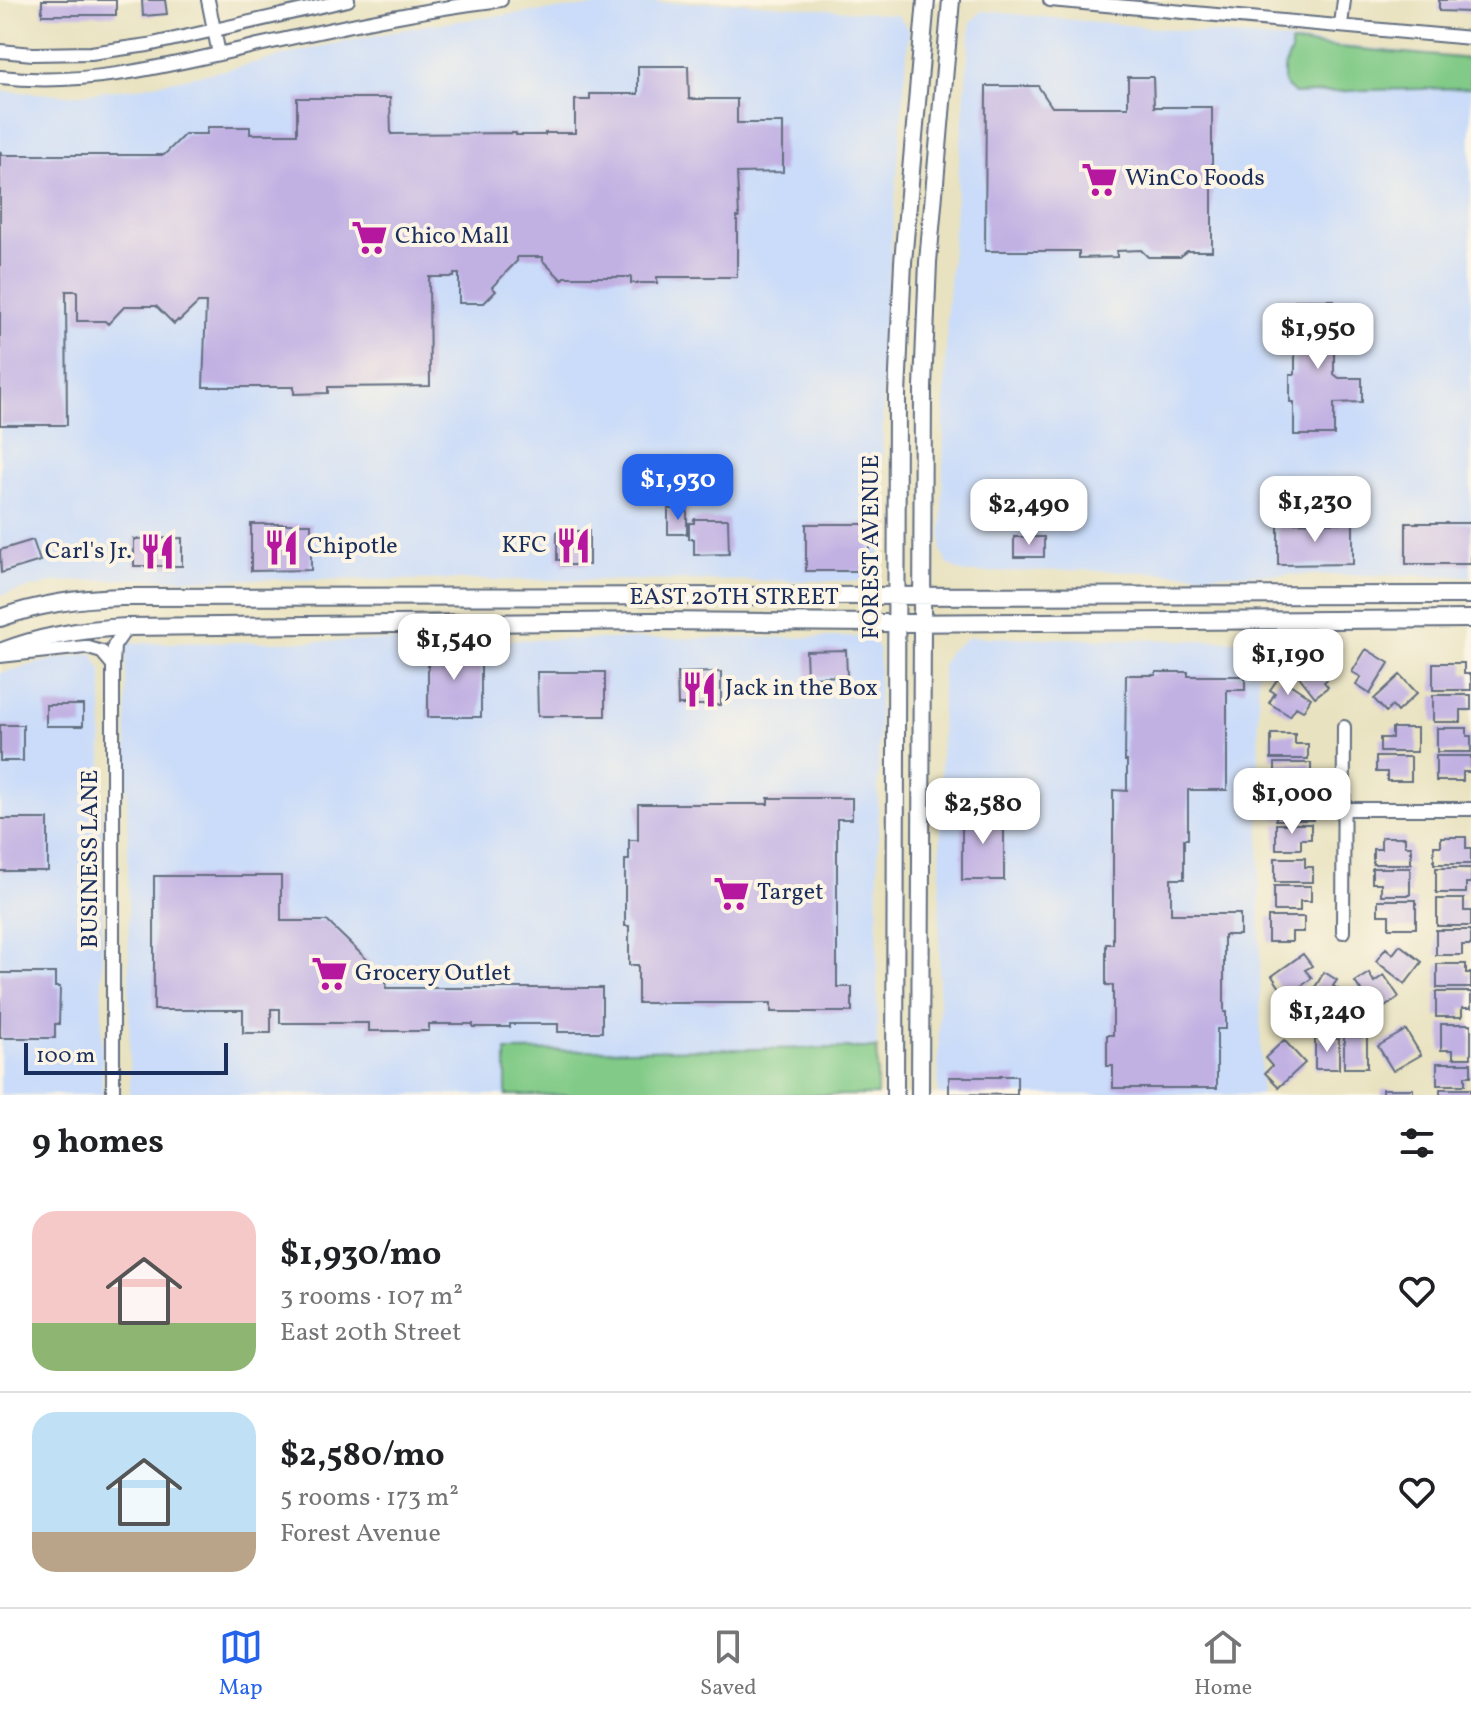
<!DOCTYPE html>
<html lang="en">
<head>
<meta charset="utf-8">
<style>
	:root { --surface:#fff; --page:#f6f6f6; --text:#202124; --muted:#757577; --line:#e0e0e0; --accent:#2563eb }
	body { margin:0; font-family:Vollkorn,serif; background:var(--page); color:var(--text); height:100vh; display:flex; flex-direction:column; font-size:30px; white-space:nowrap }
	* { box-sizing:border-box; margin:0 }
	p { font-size:26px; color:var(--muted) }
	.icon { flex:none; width:44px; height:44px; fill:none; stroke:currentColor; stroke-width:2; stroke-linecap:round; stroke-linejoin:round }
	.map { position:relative; height:1095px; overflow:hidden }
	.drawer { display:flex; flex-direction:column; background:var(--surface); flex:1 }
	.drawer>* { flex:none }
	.scale { position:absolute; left:24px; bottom:20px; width:204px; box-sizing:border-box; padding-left:8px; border:4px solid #1b2f5e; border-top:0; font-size:22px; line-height:28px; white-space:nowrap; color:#1b2f5e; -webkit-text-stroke:6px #fcf5e5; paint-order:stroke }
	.price { position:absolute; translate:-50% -68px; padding:0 18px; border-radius:16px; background:#fff; color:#222; font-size:26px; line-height:52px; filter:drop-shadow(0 2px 4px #0008) }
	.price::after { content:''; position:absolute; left:50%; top:48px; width:24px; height:18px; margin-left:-12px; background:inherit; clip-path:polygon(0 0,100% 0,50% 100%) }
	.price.selected { background:var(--accent); color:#fff }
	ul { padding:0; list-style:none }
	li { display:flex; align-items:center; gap:24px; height:200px; padding:0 32px }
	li+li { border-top:2px solid var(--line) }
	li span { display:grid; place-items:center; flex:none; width:224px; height:160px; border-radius:24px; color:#555 }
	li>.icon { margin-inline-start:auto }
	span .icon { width:96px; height:96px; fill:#fffc; stroke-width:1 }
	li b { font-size:34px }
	h2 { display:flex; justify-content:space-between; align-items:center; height:96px; padding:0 32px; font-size:34px }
	.menu { display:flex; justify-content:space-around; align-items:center; height:112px; border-top:2px solid var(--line); background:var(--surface); font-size:22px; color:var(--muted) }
	.menu a { display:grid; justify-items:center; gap:4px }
	.menu .selected { color:var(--accent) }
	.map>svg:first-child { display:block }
	.built { fill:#cadcf9 }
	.green { fill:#81ca87; stroke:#4e7c72; stroke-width:2 }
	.building { fill:#c1b1e3 }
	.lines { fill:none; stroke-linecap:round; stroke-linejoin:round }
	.minor-casing { stroke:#636e80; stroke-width:16 }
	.tertiary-casing { stroke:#636e80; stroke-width:20 }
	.minor { stroke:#fff; stroke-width:12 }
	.tertiary { stroke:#fff; stroke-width:16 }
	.labels { text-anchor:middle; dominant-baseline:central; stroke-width:8; stroke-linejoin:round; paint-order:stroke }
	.poi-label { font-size:24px; fill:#1b2f5e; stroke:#fcf5e5; text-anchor:start }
	.street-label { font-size:24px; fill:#1b2f5e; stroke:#fcf5e5 }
</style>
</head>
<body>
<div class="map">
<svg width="1471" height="1095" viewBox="0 0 1471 1095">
	<rect width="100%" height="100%" fill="#fcf5e5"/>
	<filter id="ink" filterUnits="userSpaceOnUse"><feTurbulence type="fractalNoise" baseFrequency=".0125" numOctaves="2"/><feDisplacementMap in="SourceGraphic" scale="16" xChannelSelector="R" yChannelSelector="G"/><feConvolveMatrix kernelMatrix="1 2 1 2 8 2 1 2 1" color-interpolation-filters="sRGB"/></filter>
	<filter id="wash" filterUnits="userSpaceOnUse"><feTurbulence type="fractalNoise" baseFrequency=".006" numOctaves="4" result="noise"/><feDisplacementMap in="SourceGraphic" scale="32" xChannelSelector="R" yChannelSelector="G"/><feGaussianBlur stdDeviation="1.8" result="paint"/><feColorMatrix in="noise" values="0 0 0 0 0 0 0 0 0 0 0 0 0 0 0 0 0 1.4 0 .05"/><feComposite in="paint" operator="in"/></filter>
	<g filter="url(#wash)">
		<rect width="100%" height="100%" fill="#e8e2c0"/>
		<path class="built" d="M735,2L897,15L909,30L884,332L881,561L876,572L864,581L130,579L56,582L0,595V91L70,95L135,88L234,68L314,48L426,25L531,12L634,3Z
			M982,11L1471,58V576L1206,574L1074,570L964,573L947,564L941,550L947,308L971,22Z
			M859,637L873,639L879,651L877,1048L506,1051V1095H130L126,643Z
			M969,637L1258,641L1261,1095H938L942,666L949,651Z
			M92,653L102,672V1095H0V673L51,660Z"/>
		<path class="green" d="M1291,43L1471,59V88L1367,90L1295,94L1284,84V68L1291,52Z
			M877,1048V1095H506V1051Z"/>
		<g id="blocks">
			<path class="building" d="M42,0H116V15H42Z
				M142,0H165L167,14L143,16Z
				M1439,0H1471V12L1439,11Z
				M638,66H688L689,99H737V123H783V172L737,173L739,217H737V277H657V283H631V277H565L562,280L543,261V257H517V261L492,287L496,291L484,303H459V274H454V277H429L430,386L328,387V393L294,394V387H203L206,303H198L179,321L178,320L174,324L156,306H125L108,324L105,321H77V291H66L67,425H0V151L2,155H164L185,134H207V127H250V134H297V98H390L391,134L516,133V135H545V133H575V100H590V94H638Z
				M1128,77H1153L1154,107H1212V251H1187L1180,257H1148L1141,250L1117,251V257L1079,258V251H985L986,86H1038L1052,107H1128Z
				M1295,300H1334V374L1339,378H1362V402L1334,403V435H1294V402H1290V374H1295Z
				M668,509H687V534H668Z
				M694,519H728L729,554L694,555V539H689V523H694Z
				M1278,522L1353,523V564L1278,565Z
				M1406,523H1471V564H1406Z
				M251,524H311V570L251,571Z
				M806,524H869V571H806Z
				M557,531H589V565H562V560H557Z
				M1014,537H1044V557H1014Z
				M182,538V566H134V539Z
				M33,540L40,561L1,573L0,550Z
				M428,646H481V717H428Z
				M1366,649L1389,663L1370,694L1356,685L1361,677L1352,672Z
				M846,650L847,676L807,677L806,651Z
				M1306,655L1311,661L1318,655L1333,675L1324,682L1328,687L1315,697L1291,666Z
				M1433,663H1464V674H1471V690H1433Z
				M537,672H605V716H538Z
				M721,672V705H678L677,673Z
				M1156,672H1188V676H1245V690H1227V790H1188V839H1184V879H1171V914H1240V935H1224V1012H1226V1029H1217V1088H1113V1066H1107V1035H1113V985H1106V944H1113V790L1127,791V761H1125L1126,675H1156Z
				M1400,675L1417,693L1397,712L1392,706L1386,712L1374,699Z
				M1279,677L1311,698L1303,711L1296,707L1290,716L1269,703L1275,693L1270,690Z
				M1433,695H1471V710H1461V722H1433Z
				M46,705H83V726H46Z
				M0,725H23V761H0Z
				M1392,728H1417V752H1380V738H1392Z
				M1437,728H1467V736H1471V752H1437Z
				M1271,734H1295V744H1308V759H1271Z
				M1436,756H1471V772H1463V781H1436Z
				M1376,757H1411V781H1387V772H1376Z
				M1275,763H1311V777H1304V787H1275Z
				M1276,794H1302V805H1313V820H1276Z
				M768,798H852V819H837V987H852V1012H771V1003H638V965H629V926H625V860H629V840H638V804H768Z
				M962,813H1004V880H962Z
				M0,819H48V871H0Z
				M1276,824H1311V839H1301V849H1276Z
				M1381,837H1405V846H1411V864H1373V849H1381Z
				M1441,837H1466V848H1471V864H1434V846H1441Z
				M1275,858H1305V867H1313V882H1275Z
				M1372,868H1410V895H1381V883H1372Z
				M1436,868H1471V883H1466V893H1436Z
				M154,876H281V921H327L386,978V988H602V1032H558V1024H510V1027H473V1024H429V1031H369V1023H280V1009H271V1033H243V1010H154Z
				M1274,886H1311V901H1300V911H1274Z
				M1437,899H1464V911H1471V926H1437Z
				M1378,900H1416V928H1389V915H1378Z
				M1268,917H1304V932H1292V942H1268Z
				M1436,930H1471V945H1462V955H1436Z
				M1400,945L1422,962L1405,984L1376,961L1386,948L1393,954Z
				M1303,954L1312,966L1305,970L1312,978L1286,997L1272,976Z
				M1437,964H1466V973H1471V988H1437Z
				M1324,972L1337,980L1333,986L1343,992L1330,1014L1307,1001Z
				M0,973H55V987H60L59,1024H55V1038H0Z
				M1369,973L1374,982L1384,975L1399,997L1376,1013L1355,982Z
				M1436,992H1471V1008H1462V1017H1436Z
				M1441,1024H1471V1058H1453V1050H1441Z
				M1406,1030L1421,1055L1393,1071L1378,1046Z
				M1344,1037H1367V1068H1344Z
				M1315,1039H1339V1069H1315Z
				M1284,1040L1305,1063L1279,1087L1265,1073L1272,1066L1265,1058Z
				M1437,1063H1471V1076H1465V1085H1437Z
				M1000,1076H1017V1095L949,1094V1077H1000Z
				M1382,1089H1413V1095H1382Z
				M1440,1089H1471V1095H1440Z"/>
		</g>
	</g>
	<g filter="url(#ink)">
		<use href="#blocks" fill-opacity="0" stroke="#636e80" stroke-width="2"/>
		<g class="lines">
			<defs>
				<path id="minor" d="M208,0L219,54
					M1050,0L1471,38
					M1341,25L1344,0
					M0,51L33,54L91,53L148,45L348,0
					M0,77C87,87 170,65 254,46C336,28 417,10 501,0
					M0,656L85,647L102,652L113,665
					M1344,809H1471
					M1343,932L1344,727
					M113,1095V665L114,646L127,627"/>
				<path id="tertiary" d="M0,618C39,604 80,598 122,597L1471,595
					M0,652C41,636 83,629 127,627L651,621L878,623L1471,619
					M895,1095L897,395L903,262L926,0
					M920,1095L923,387L928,262L951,0"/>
			</defs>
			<use href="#minor" class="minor-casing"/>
			<use href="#tertiary" class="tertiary-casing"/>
			<use href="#minor" class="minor"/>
			<use href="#tertiary" class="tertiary"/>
		</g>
	</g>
	<defs>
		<symbol id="supermarket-bare" viewBox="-9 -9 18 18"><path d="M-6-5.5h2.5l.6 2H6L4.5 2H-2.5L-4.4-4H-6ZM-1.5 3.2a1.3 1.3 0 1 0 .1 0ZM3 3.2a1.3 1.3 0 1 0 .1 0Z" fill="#b5179e" stroke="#fcf5e5" stroke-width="2.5" paint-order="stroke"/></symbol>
		<symbol id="restaurant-bare" viewBox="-9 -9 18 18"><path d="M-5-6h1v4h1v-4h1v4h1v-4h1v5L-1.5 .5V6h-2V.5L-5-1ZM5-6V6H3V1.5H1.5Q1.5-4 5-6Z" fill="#b5179e" stroke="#fcf5e5" stroke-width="2.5" paint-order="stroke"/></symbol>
	</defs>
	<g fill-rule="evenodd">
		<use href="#supermarket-bare" x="1074" y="154" width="51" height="51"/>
		<use href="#supermarket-bare" x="344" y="212" width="51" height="51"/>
		<use href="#restaurant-bare" x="548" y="520" width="51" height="51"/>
		<use href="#restaurant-bare" x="256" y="522" width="51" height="51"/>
		<use href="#restaurant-bare" x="132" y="526" width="51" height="51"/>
		<use href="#restaurant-bare" x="674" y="664" width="51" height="51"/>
		<use href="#supermarket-bare" x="706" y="868" width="51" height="51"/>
		<use href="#supermarket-bare" x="304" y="948" width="51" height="51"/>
	</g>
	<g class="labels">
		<g class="poi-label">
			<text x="1125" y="179">WinCo Foods</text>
			<text x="395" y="237">Chico Mall</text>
			<text x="547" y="546" text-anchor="end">KFC</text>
			<text x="307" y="547">Chipotle</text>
			<text x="132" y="552" text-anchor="end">Carl's Jr.</text>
			<text x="725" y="689">Jack in the Box</text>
			<text x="757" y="893">Target</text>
			<text x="355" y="974">Grocery Outlet</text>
		</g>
		<g class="street-label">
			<text transform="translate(872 547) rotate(-90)">FOREST AVENUE</text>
			<text x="734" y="598">EAST 20TH STREET</text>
			<text transform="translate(91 859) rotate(-90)">BUSINESS LANE</text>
		</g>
	</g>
</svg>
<div class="scale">100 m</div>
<b class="price" style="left:1318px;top:371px">$1,950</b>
<b class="price selected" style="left:678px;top:522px">$1,930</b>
<b class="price" style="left:1315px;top:544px">$1,230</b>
<b class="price" style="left:1029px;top:547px">$2,490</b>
<b class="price" style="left:454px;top:682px">$1,540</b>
<b class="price" style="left:1288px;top:697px">$1,190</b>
<b class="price" style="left:1292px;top:836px">$1,000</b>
<b class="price" style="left:983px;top:846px">$2,580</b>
<b class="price" style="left:1327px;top:1054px">$1,240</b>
</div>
<section class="drawer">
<h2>9 homes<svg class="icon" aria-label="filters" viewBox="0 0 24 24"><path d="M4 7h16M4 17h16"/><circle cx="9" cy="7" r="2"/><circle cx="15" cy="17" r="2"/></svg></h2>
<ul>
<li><span style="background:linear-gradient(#f6c9c9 70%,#8fb573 0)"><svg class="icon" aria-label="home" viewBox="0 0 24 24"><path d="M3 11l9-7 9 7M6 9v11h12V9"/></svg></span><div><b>$1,930/mo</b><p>3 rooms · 107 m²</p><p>East 20th Street</p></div><svg class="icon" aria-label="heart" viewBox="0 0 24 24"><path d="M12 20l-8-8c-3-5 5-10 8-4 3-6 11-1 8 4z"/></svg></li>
<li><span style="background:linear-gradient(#bfe0f5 75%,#b9a48a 0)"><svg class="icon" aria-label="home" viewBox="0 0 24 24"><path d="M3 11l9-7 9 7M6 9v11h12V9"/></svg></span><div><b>$2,580/mo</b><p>5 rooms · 173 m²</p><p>Forest Avenue</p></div><svg class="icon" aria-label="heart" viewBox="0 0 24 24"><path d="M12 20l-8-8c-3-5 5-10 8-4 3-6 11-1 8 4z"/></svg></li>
</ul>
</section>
<nav class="menu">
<a class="selected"><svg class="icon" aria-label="map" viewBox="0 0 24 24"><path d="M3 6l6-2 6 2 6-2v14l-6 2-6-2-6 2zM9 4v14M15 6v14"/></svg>Map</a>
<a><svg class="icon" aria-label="saved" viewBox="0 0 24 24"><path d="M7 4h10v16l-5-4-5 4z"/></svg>Saved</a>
<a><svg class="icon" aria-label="home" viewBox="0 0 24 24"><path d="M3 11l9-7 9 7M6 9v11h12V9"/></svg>Home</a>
</nav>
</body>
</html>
